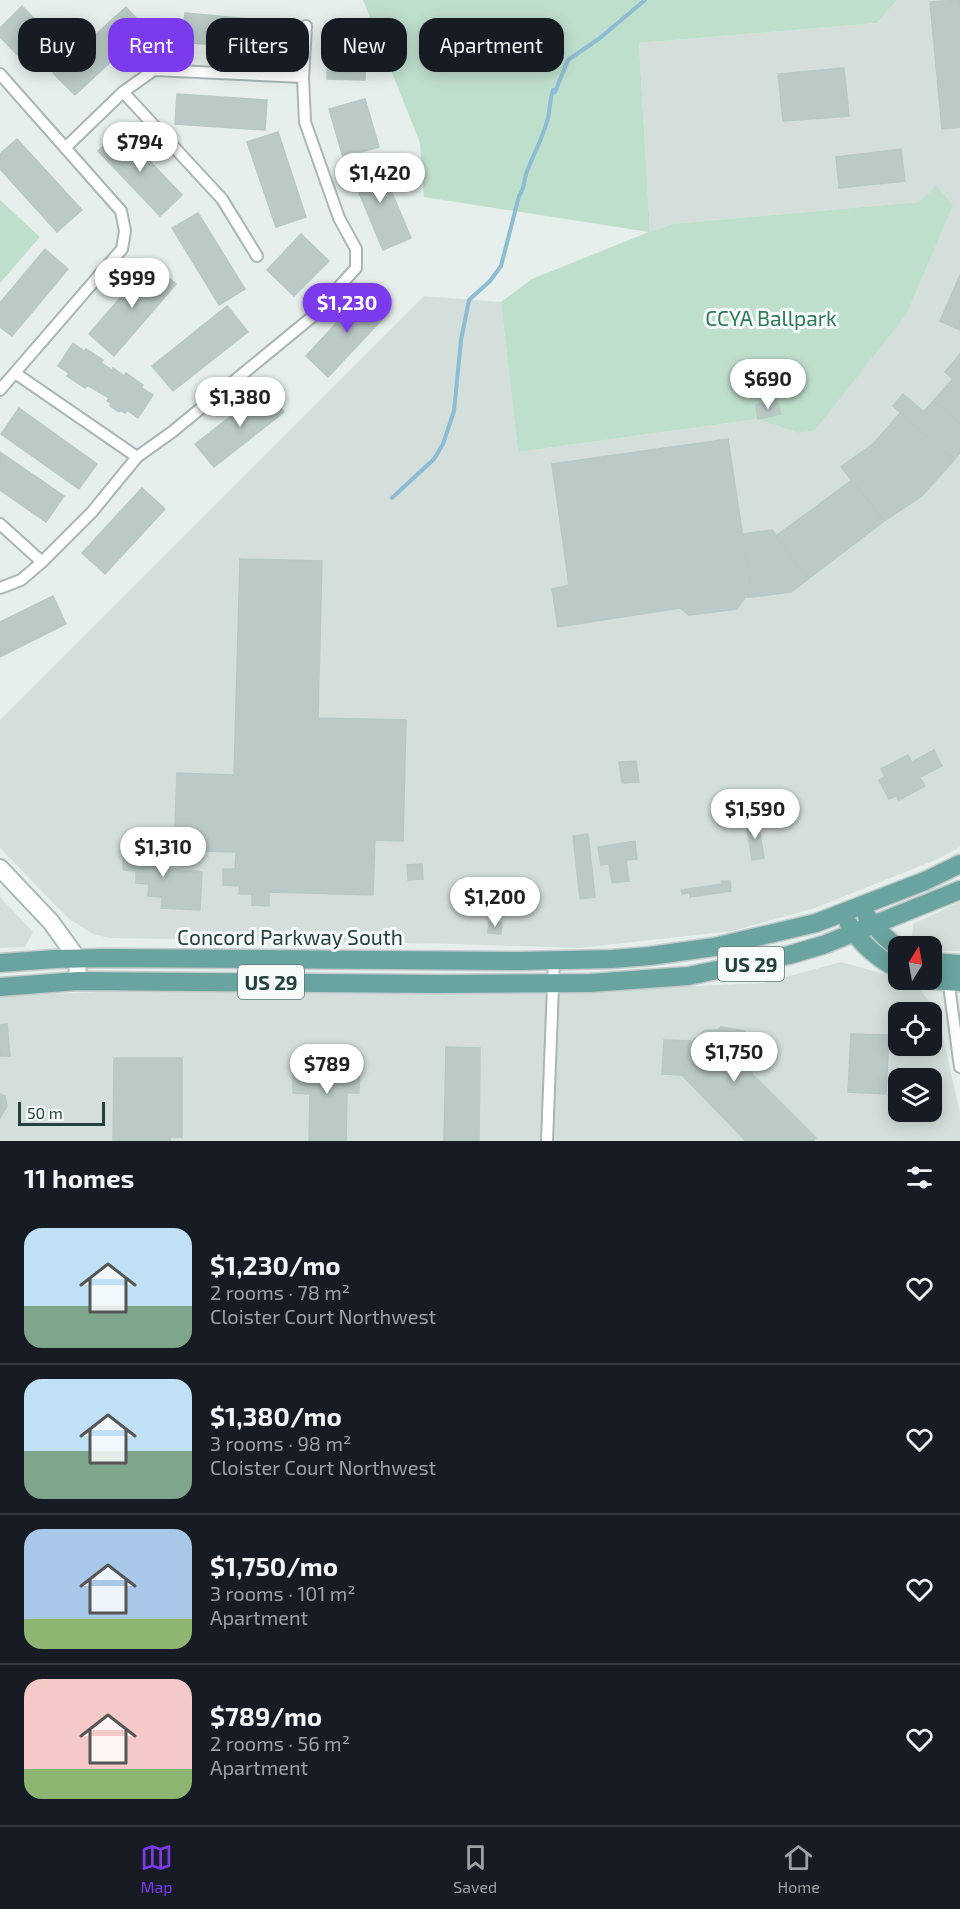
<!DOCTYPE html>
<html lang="en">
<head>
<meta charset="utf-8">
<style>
	:root { --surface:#171b24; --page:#242831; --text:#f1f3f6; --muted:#9ea1a6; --line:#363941; --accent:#7c3aed }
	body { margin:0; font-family:"Exo 2",sans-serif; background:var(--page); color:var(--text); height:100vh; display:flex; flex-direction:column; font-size:22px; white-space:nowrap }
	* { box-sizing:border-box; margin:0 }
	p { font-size:20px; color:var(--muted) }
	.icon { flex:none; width:33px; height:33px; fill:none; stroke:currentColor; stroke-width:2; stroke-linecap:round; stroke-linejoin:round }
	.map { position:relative; height:1141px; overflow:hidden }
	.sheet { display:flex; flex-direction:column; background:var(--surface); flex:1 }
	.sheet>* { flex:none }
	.hud { position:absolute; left:18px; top:18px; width:600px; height:54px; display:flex; gap:12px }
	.needle { width:39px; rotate:11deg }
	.tools { position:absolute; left:888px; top:936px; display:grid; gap:12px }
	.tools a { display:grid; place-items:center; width:54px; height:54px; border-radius:12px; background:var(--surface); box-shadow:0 3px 15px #0003; font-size:30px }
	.scale { position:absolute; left:18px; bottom:15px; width:87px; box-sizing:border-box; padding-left:6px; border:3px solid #24413f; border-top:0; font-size:16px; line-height:21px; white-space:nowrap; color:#24413f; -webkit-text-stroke:4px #f6fbf9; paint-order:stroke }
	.price { position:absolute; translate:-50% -51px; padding:0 14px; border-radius:21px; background:#fff; color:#222; font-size:20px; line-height:39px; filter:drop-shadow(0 2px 3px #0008) }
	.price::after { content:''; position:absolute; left:50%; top:36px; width:18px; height:14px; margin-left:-9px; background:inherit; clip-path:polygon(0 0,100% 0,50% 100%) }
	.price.active { background:var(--accent); color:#fff }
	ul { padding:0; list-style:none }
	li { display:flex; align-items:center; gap:18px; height:150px; padding:0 24px }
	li+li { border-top:2px solid var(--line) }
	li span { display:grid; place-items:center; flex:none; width:168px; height:120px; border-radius:18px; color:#555 }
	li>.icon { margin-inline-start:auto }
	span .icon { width:72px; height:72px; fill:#fffc; stroke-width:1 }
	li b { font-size:26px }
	h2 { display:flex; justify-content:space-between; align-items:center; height:72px; padding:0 24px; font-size:26px }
	.pill { padding:0 21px; border-radius:18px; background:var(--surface); box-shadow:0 3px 15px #0003; font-size:21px; line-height:54px }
	.pill.active { background:var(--accent); color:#fff }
	.menu { display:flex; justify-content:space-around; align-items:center; height:84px; border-top:2px solid var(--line); background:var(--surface); font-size:16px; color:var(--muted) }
	.menu a { display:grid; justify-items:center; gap:3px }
	.menu .active { color:var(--accent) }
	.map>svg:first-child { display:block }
	.built { fill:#d4dfdc; fill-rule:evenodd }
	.green { fill:#bfdfcd }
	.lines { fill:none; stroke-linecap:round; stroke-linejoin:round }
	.stream { stroke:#8ebcd3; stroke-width:4 }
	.building { fill:#bbcac6; stroke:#b8c9c5; stroke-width:1.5 }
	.street-casing { stroke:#a8b7b5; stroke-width:14 }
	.secondary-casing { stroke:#a4bab7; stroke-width:20 }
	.primary-casing { stroke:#c2cac9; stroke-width:21 }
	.street { stroke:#fff; stroke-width:10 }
	.secondary { stroke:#fff; stroke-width:16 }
	.primary { stroke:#6aa4a0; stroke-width:18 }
	.labels { text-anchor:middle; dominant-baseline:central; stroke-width:6; stroke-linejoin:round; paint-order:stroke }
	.shield { fill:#f6fbf9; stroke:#637977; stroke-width:1.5 }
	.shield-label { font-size:20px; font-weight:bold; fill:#24413f }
	.park-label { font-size:21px; fill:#2d7958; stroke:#f6fbf9 }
	.street-label { font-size:21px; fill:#24413f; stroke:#f6fbf9 }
</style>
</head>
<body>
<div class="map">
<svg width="960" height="1141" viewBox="0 0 960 1141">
	<rect width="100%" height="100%" fill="#e6efec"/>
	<path class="built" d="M897,0H960V847L938,859L815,908L732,931L579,948L454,944L110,938L93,934L69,919L0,848V720L424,296L501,302L518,452L758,419L798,433L936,187L919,202L672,224L650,232L639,43L877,23Z
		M0,897L33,932L25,947L0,948Z
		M960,902V951H942L912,937L913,924Z
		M841,962L885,974L919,989L937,1010L960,1113V1141H0V996L171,989L335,992L625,989L764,983ZM898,1012H932V1046H898ZM898,1078H932V1112H898Z"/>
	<path class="green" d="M363,0H897L877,23L639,43L650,232L672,224L919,202L936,186L953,205L906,315L815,430L798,433L758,419L518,452L501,302L532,279L649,232L424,197L420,143Z
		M0,200L40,237L0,283Z"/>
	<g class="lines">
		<path class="stream" d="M392,498L434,459L443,444L454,411L461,340L469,300L490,281L501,266L519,196C524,190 524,182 526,174C533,155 543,138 548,118C550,109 550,99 553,90L555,92L568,60L600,38L645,0"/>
	</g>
	<path class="building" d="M960,0V127L942,129L930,2Z
		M22,6L57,42L30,68L0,37V28Z
		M126,7L146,29L75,95L53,73Z
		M185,13L274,21L271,50L182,42Z
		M329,29L366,30L365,80L327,79Z
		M844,68L849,116L783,121L778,74Z
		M177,94L267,100L265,130L175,124Z
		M365,99L379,147L343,157L329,109Z
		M120,130L182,195L160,216L98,151Z
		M278,132L306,217L276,227L247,142Z
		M17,139L82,210L57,232L0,169V154Z
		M901,149L905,181L839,188L836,157Z
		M377,157L411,238L383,250L349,169Z
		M198,213L245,289L219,305L172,228Z
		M301,234L329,261L294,296L267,270Z
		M45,249L68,269L12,336L0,327V303Z
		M151,262L176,284L114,356L89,334Z
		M960,275V330L940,321Z
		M366,291L389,312L328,377L306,356Z
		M227,306L248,332L173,391L152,366Z
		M73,343L84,351L86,349L103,360L101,363L112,370L113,368L124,376L126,373L143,385L142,388L153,395L138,418L127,410L125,413L120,410L119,412L110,406L111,403L107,401L109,398L87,385L85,388L67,376L69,373L58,366Z
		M960,354V424L934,400L953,379L945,372Z
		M266,389L284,412L214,467L195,444Z
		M903,394L924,412L934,400L960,424V453L954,460L893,406Z
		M777,400L781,414L758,419L756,405Z
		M19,408L97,464L79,489L1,434Z
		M900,413L954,460L922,496L884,521L841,467L874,443Z
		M728,439L752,597H745L737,609L689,615L680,608L558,627L552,589L569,585L552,464Z
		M0,452L64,496L46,522L0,490Z
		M852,480L884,521L808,579L776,536Z
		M142,488L165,509L105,574L82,553Z
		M772,530L808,579L791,592L752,597L743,534Z
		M240,559L322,561L318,718L406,720L403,841L375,840L373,895L269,892V906L252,905V894H239L240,886L223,885V869H235L236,852L174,850L177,773L234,775Z
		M53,596L66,624L0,657V622Z
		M934,750L942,766L920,777L925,786L899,800L896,796L889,799L879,780L885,777L881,769L908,755L912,762Z
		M636,761L639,782L622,783L619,762Z
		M758,820L764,858L752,860L746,822Z
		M588,834L595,897L580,899L573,836Z
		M635,841L637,859L626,860L629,881L612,883L609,864L601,865L598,847Z
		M124,844L164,846L163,869L202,872L200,910L161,908L162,897L148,896L149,884L136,883V871L123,870Z
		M422,864L423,879L408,880L407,865Z
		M721,881H730L731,891L690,897V893L682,894L681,890L722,884Z
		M499,890L506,904L484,916L476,901Z
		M489,922L502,923L501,934L488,933Z
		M7,1024L10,1056H0V1025Z
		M721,1027L745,1031V1042H757V1039L771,1040L770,1044H773L772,1064L753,1063L752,1074L816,1138L813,1141H746L682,1075L662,1074L664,1040L693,1041L705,1030H717Z
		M851,1034L889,1035L886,1094L848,1092Z
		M446,1047L480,1048L479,1141H444Z
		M114,1058H182V1137H170V1141L113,1140Z
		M293,1061L360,1062L359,1093H347L346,1141H309L310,1094L293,1093Z
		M0,1094L5,1096L7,1106L0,1118Z"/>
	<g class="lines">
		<defs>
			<path id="street" d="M0,74L121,211L125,231L122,249L0,390
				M123,92L222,199L257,256
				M65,148L123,92L154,70L303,77
				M15,373L137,457
				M0,524L42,562
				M0,588L21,580L42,562L92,512L137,457L172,432L312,317L356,268V249L339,218L305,122L303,77L306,26
				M948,978L960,1067
				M547,1141L554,960"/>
			<path id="secondary" d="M0,868L51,922L77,958L78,981"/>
			<path id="primary" d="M867,917L885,937L898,948
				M849,925C862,945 877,958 898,969
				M932,962L960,964
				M0,963L55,959L105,958L520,961L612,959L650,956L714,947L816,923L925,881L960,864
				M931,980L960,982
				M0,987L78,981L438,984L590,983L688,976L789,955L823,945L960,890"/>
		</defs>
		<use href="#street" class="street-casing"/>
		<use href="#secondary" class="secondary-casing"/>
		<use href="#primary" class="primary-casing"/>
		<use href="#street" class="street"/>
		<use href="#secondary" class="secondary"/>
		<use href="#primary" class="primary"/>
	</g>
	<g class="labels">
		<g class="shield">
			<rect x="718" y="947" width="66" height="34" rx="4.5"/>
			<rect x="238" y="965" width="66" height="34" rx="4.5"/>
		</g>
		<g class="shield-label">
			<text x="751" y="964">US 29</text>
			<text x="271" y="982">US 29</text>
		</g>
		<g class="park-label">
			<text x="771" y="317">CCYA Ballpark</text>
		</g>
		<g class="street-label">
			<text x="290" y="936">Concord Parkway South</text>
		</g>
	</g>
</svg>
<div class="tools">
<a><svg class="needle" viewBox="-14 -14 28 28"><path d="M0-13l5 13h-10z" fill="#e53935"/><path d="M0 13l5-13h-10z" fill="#9ea1a6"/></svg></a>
<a><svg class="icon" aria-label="locate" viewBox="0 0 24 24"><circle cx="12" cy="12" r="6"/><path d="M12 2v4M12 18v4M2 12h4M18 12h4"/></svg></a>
<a><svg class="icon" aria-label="layers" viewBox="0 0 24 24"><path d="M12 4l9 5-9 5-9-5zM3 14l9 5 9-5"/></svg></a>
</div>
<div class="scale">50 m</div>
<b class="price" style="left:140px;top:173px">$794</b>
<b class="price" style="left:380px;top:204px">$1,420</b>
<b class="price" style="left:132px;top:309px">$999</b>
<b class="price active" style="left:347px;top:334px">$1,230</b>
<b class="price" style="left:768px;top:410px">$690</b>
<b class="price" style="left:240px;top:428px">$1,380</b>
<b class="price" style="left:755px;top:840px">$1,590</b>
<b class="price" style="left:163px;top:878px">$1,310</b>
<b class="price" style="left:495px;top:928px">$1,200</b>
<b class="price" style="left:734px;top:1083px">$1,750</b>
<b class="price" style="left:327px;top:1095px">$789</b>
<div class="hud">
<a class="pill">Buy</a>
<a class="pill active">Rent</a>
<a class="pill">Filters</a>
<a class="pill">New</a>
<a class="pill">Apartment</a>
</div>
</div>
<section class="sheet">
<h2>11 homes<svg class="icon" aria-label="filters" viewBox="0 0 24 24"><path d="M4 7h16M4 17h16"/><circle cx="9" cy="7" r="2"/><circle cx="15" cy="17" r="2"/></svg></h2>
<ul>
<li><span style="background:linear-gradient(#bfe0f5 65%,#7fa58c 0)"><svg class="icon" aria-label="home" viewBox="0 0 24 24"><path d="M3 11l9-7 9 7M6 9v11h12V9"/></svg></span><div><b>$1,230/mo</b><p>2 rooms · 78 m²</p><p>Cloister Court Northwest</p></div><svg class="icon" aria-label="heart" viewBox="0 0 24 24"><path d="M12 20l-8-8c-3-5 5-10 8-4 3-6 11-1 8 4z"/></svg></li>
<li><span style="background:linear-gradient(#bfe0f5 60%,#7fa58c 0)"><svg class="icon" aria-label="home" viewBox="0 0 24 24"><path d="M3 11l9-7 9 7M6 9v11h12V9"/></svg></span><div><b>$1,380/mo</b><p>3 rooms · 98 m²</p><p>Cloister Court Northwest</p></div><svg class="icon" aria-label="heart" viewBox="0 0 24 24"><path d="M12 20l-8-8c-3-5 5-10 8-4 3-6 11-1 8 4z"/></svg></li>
<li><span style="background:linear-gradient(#a9c7e8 75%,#8fb573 0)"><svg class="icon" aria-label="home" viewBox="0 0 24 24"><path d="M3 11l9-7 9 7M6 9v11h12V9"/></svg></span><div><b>$1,750/mo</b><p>3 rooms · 101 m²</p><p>Apartment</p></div><svg class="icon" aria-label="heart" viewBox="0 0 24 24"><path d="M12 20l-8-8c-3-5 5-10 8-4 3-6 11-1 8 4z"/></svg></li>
<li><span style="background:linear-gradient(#f6c9c9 75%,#8fb573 0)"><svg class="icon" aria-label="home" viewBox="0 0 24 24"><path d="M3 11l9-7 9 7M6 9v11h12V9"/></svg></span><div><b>$789/mo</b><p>2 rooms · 56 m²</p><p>Apartment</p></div><svg class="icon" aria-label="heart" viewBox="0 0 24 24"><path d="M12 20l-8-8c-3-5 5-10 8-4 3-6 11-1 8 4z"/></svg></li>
</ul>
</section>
<nav class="menu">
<a class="active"><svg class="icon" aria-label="map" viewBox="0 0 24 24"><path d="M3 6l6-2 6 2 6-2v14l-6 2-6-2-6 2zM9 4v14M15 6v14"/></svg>Map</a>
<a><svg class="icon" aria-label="saved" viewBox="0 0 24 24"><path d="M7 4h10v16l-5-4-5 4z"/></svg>Saved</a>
<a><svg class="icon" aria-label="home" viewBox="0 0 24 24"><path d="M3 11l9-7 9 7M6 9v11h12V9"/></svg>Home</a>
</nav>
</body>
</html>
